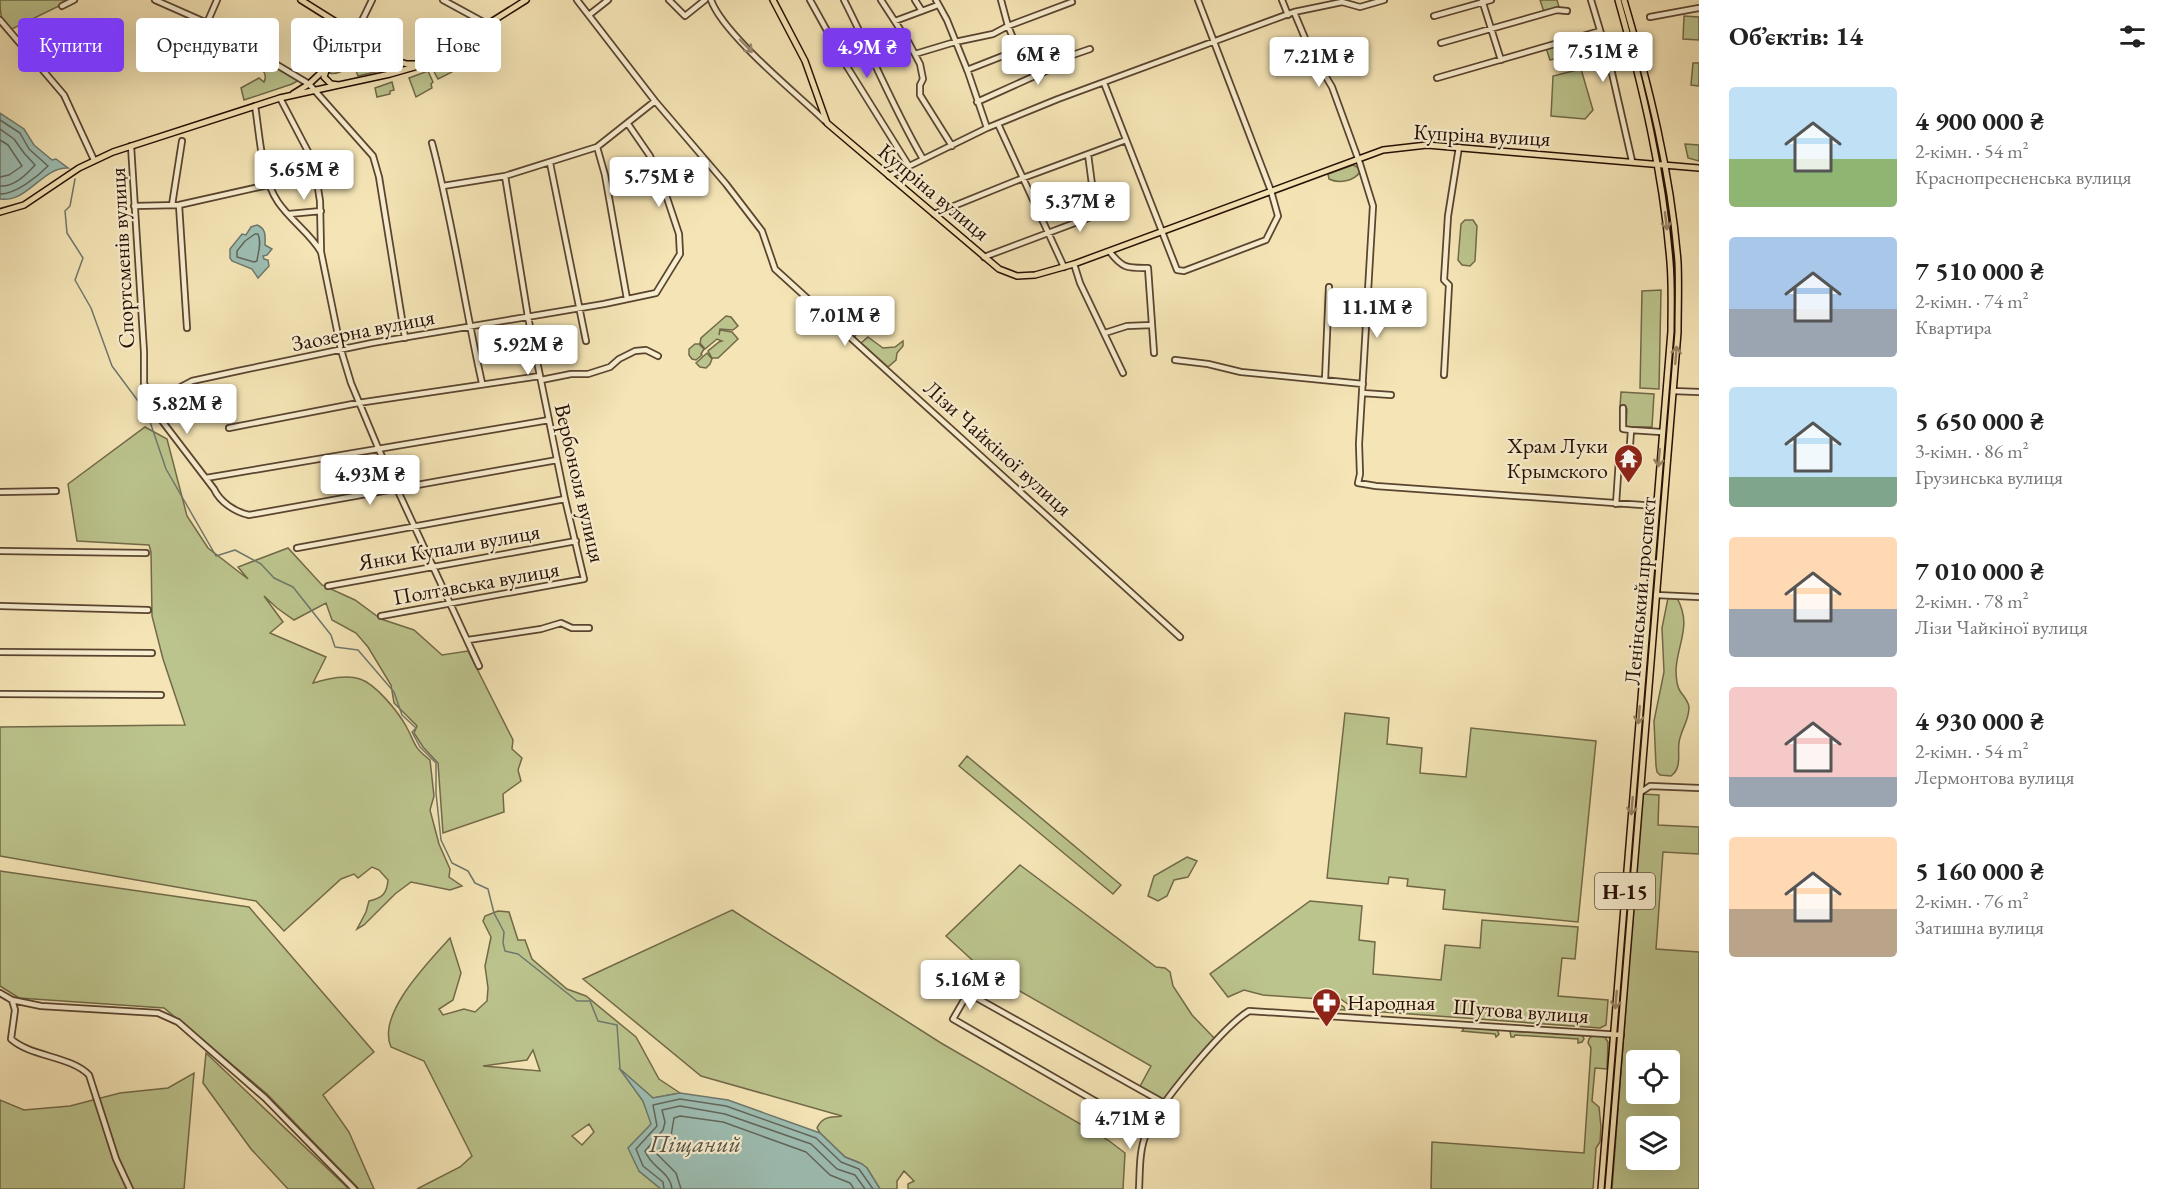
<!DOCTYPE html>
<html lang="uk">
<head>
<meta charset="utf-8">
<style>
	:root { --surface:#fff; --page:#f6f6f6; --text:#222; --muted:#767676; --accent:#7c3aed }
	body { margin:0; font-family:"EB Garamond",serif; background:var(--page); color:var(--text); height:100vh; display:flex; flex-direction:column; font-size:22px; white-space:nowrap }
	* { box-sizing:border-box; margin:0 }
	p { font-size:20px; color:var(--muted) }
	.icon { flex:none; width:33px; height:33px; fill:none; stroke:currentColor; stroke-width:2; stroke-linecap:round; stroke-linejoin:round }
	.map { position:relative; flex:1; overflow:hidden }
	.panel { display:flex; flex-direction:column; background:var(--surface); width:480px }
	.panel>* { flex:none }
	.top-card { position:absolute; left:18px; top:18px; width:570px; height:54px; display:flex; gap:12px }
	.tools { position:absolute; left:1626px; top:1050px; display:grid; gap:12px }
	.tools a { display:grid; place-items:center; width:54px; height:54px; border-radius:6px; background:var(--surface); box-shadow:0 6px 24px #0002; font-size:30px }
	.price { position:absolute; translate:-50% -51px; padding:0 14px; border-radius:6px; background:#fff; color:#222; font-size:20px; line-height:39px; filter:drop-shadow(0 2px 3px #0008) }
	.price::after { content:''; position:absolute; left:50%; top:36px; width:18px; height:14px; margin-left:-9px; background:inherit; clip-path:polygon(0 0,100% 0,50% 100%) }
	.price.current { background:var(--accent); color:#fff }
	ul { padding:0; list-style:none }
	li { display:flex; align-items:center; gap:18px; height:150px; padding:0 30px }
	li span { display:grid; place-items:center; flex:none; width:168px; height:120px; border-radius:6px; color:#555 }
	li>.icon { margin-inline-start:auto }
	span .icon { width:72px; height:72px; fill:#fffc; stroke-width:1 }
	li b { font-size:26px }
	h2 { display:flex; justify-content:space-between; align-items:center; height:72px; padding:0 30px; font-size:26px }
	.tag { padding:0 21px; border-radius:6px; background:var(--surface); box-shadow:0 6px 24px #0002; font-size:21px; line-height:54px }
	.tag.current { background:var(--accent); color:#fff }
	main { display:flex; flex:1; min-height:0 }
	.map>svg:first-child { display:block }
	.green { fill:#bcc48d; stroke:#726948; stroke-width:1.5; fill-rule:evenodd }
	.water { fill:#9dbeb3; stroke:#6e786d; stroke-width:1.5 }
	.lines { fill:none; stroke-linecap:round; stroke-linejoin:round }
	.shore { stroke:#62665b; stroke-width:1.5 }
	.stream { stroke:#6e786d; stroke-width:1.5 }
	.minor-casing { stroke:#5a4430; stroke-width:8 }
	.major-casing { stroke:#270e03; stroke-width:8 }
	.minor { stroke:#f8eed0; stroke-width:4.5 }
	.major { stroke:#f5e5b6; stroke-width:5 }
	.oneway { stroke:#9a8974 }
	.oneway2 { stroke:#988465 }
	.labels { text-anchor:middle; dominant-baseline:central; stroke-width:4.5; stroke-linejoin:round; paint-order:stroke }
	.shield { fill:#f8eed0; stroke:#665140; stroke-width:1.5 }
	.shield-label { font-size:21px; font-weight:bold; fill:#270e03 }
	.street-label { font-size:22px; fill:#270e03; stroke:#f8eed0 }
	.poi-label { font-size:22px; fill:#270e03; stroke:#f8eed0; text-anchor:end }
	.water-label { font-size:24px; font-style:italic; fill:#565449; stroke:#f8eed0 }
</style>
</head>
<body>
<main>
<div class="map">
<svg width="1699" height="1189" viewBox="0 0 1699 1189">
	<rect width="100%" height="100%" fill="#f5e5b6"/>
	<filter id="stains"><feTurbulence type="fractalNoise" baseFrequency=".00333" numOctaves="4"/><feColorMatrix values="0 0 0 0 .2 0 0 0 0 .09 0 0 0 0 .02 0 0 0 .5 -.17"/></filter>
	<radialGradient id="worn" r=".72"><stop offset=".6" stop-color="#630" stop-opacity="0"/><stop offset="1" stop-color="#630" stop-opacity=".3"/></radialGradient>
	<path class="green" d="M0,0H71L12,29C0,23 0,12 0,0Z
		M1540,0H1557L1559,7L1544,12Z
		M1684,16L1699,17V40L1683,39Z
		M1572,41L1576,53L1550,60L1546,48Z
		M229,43H236L301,79L292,84L244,100L241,88L259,78L264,82C269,72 258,67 255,60L236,61L234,59H224L221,51L223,46Z
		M367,48L389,62C379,66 370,62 362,55V50Z
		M352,50L357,51L358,56C350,65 342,76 329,73Z
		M446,61L452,72L438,79L432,68Z
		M1693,63H1699V86L1691,85Z
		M372,67L387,68L388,69L358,76L356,71Z
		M1581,69L1593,110L1585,119L1551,116L1553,76Z
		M428,71L433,82L431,84L432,88L416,97L409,78Z
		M392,82L394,90L390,91V94L377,97L375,88Z
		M1685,144L1699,145V161L1688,158Z
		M1353,165L1359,168L1360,172C1354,181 1339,184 1329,179L1328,174Z
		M1465,220H1473L1477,226L1475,261L1470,266L1462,265L1458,260L1461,224Z
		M1661,290L1659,389L1640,388L1642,291Z
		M838,301L864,326L858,334L853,329L851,331L856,335L854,338L826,312Z
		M726,316L731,317L738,326L733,330L720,329L719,335L720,330L732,332L738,339L718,358H712L708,351L719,342L722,341L717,339L705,349L700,343L701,338Z
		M868,337L883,348L895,347L903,341V346L897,353L896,360L888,367L861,343Z
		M695,344H699L704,349L701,354L702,355L696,360L692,359L689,355V349Z
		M707,353L712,359L710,364L706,368L700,367L696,363Z
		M1621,392L1654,394L1652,427H1626L1627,409L1620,407Z
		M145,427L167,439L187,516L208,548L248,579L238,567L288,548L322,585L355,600L381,619L414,630L442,655L468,651L513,740L512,749L522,758L518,770L521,781L503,794L504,812L443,833L438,763L423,747L414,733L417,726L394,703L391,685L368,647L356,633L332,620L326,603L294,620L277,608L264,596L283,622L270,633L326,657L313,683C328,679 346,674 360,679C376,684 398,712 406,726C416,744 412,746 430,760L434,796L430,810L439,844L450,869L449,877L462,886L450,890L411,882L395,894L364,925L357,929L366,912L369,901C383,898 387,893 388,880L379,870L372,867L358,878L354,874L341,879L284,931L256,901L0,856V727L185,725L163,659L152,616L151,552L149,545L77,541L68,484Z
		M1671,597L1677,598C1692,625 1678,642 1676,669C1676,676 1676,685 1680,691C1684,697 1688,700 1689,707C1689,720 1683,726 1680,738C1677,747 1680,756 1678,765C1677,770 1675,773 1671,776L1660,775L1657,772L1656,766L1654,721L1664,672L1662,628L1668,598Z
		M1345,713L1389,718L1387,744L1422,748L1420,773L1466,777L1471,728L1596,741L1578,922L1443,909L1445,890L1407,886L1408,879L1389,877L1388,884L1327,878Z
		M967,756L1121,885L1113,894L959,766Z
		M1642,794L1659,795L1658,825L1699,827V854L1663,852L1656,949L1699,952V1189H1612ZM1636,1060H1670V1094H1636ZM1636,1126H1670V1160H1636Z
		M1187,857L1197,861L1188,877L1174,880L1167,896L1158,901L1148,896L1154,876Z
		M1020,865L1156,967L1165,968L1170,972L1173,986L1192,1015L1217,1041L1164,1103L1138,1090L1151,1066L983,970L946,936Z
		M0,871L249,907L374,1052L323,1095L349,1132L374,1189H359L267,1094L164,1008L19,998L0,986Z
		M1310,901L1362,906L1359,940L1375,942L1373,974L1441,980L1445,945L1480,948L1482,920L1578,927L1575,959L1562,958L1558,996L1608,1000L1606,1025L1600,1028L1356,1010L1331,992L1324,994L1320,999L1263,995L1244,990L1228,997L1210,974Z
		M732,910L941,1043L1108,1140L1125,1153L1123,1189H908V1184L914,1181L904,1171L897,1181V1189H880L867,1168L858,1162L845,1157L820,1133L817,1128C823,1115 832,1118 842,1116L701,1076L583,979Z
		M498,911L509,912L518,940H525L532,959L567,989L586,996L636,1037L659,1079L680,1093L653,1098L622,1071L643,1101L652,1124L639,1171L661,1189H417L460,1167L472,1156L424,1061L391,1047C376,1014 430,961 450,938L461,973L453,1000L439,1009L443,1015L464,1009L475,1012L487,1001L488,988L485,966L491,937L483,921L485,916ZM533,1050L540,1071L483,1066L527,1060ZM589,1124L594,1132L582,1145L572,1136Z
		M1329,998L1344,1007L1345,1010L1326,1009L1323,1004Z
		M1465,1027L1497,1030L1499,1034L1496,1037L1495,1034L1462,1031Z
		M1510,1031L1582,1034L1584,1039L1582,1042L1578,1043V1039L1515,1035L1514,1037H1511Z
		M1593,1035L1604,1036L1608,1042L1607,1069L1595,1068L1592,1101L1599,1107L1601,1127L1600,1142L1596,1148L1593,1189H1431L1432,1142L1584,1153L1591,1048L1588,1043L1589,1039Z
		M206,1053L349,1189H288L251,1149L203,1083Z
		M194,1073L184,1189H0V1100L24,1110L70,1106L120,1093L168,1088Z"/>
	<path class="water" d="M0,113L24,129L34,145L52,160L56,159L68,168C42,167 28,203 0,199Z
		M257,225C267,229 265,237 265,245L272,249L267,255L263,256L264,259L268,260L269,266L258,278L252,269L232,261L230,258V249L242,234L246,235L251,227Z
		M619,1068L653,1098L680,1093L728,1100L820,1133L845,1157L862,1164L867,1168L880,1189H661L639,1171L628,1148L651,1124L643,1101Z"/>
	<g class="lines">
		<path class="shore" d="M0,120L20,133L29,149L48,166C37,177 16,194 0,194
			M0,129L14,139L24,153L35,165C26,175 14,187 0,186
			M0,140L8,145L22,166L9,175L0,177
			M255,234H258C262,243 258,252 257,261L254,262L237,257V251L245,241Z
			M664,1189L663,1182L643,1166L636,1149L657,1126L653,1105L680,1099L726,1106L816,1138L841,1162L859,1169L873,1189
			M672,1189C670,1171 651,1168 645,1151L663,1130L665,1122L662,1110L680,1106L725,1114L811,1144L837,1169L855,1175L865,1189
			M681,1189L676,1173L656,1153L671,1136L674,1118L680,1116L723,1122L806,1152L830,1175L850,1183L854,1189"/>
		<path class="stream" d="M75,179L70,206L65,211L67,233L83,258L75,280L91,308L112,366L147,413L166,469L216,556L235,550L261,564L274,578L293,587L331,635L335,647L358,650L394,692L402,715L416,728L412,732L420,747L436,763V793L441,840L452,863L468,871L475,883L488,889L494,913L504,932L503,943L505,951L518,954L577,1001H590L598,1021L617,1025L620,1068"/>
		<defs>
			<path id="minor" d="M155,0L207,23L309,84L373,156L379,177L405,338
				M443,0L487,24
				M577,0L655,101L726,184L762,231L775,269L1180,637
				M669,0L685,16L705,0
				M711,0C723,34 797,94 825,121
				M810,0L846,65L909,166
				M844,0C871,53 893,108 923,159
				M881,0L909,43L920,64L923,79L920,85V95L952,146
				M915,0L922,11
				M936,0L947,20L968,72L987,128
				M1282,0L1288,15
				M1482,0L1501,60
				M1591,0L1609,60L1632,161
				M62,6L74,0
				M1294,12L1310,50L1332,87L1360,164L1373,206L1359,444L1360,474L1358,483L1376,486L1656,506
				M589,15L608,0
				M1434,16L1491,0
				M1650,17L1699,8
				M0,20L64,95L94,160
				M895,21L938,5
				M207,23L217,0
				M355,35L372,0
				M1441,43L1557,10L1567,11
				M915,54L955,42L993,34L1008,26L1072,2
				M967,70L1018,50L1008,26L1001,0
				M1437,78L1600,31
				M1104,83L1177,270L1184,271L1266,240L1278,216L1271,191L1198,0
				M280,98L314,163L320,201L321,252L341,350L351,383L379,450L479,666
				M977,102L1048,70L1061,59L1090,49
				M255,106C260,136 261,177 278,202C291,221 310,233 321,252
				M998,124L1064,267
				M432,143C453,222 464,303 482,383
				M131,146L144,352V383L152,402L159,417L214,489C220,502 235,512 249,515L557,460
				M597,147L605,175L627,299
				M550,163L586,341
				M889,176L987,128L1058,99L1294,12L1342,2L1360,7L1384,0
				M443,186L505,176L597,147L655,101
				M172,205L182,141
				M179,205L187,328
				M134,206L179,205L268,185
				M289,214L321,211
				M934,214L1023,178L1126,140
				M1110,252C1123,269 1128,268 1148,268L1154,353
				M984,257L1096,215L1088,154
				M1074,264L1080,283L1123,373
				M1105,333L1127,326L1152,325
				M1175,360L1208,364L1241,372L1363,384
				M1444,375L1449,285L1444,280L1448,216L1459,147
				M541,380L571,374H588L610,367L619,359L635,351L646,350L658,356
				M1325,380L1329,287
				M1673,391L1699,392
				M1362,393L1391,395
				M152,402L192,381L238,371L372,343L604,304L656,293L680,254L679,234L666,195L650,156L628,124
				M1623,408V429L1631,430
				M229,428L358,403L540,376
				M206,478L549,420
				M0,492L56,491
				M1616,504L1619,460H1629L1631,430L1661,432
				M297,548L565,499
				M0,551L146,553
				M328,586L576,541
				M1656,595L1699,597
				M0,606L148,610
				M381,616L584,579L565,499L528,317L505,176
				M468,640L541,629L561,623L572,628H589
				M0,652L152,653
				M0,694L161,695
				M1641,792L1650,786L1699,788
				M0,993L12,1000L41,1006L158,1013L178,1022L265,1098L354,1189
				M12,1000L15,1010L11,1039C31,1057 71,1056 89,1075L116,1159L130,1189
				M1147,1131L953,1019L968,993L1164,1103
				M1139,1189C1140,1171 1139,1151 1146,1134C1157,1106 1223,1027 1249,1011L1621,1035"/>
			<path id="major" d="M301,0L368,42
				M773,0L805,61L827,123L999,269L1017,276L1035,275L1074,264L1383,150L1427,145L1699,168
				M345,49L347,40L345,29
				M391,57L395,65L390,74L339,85L331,84L324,77C326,67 332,62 340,55C367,29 377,55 403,63C412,66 422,63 431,60L526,0
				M390,74L418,66
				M293,94L309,84L326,68
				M0,212L24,205L79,168L113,152L280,98L339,85
				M1601,1189L1671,331C1671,308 1672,285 1670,262C1663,173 1642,85 1618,0
				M1608,1189L1678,332C1678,309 1679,285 1678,262C1671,173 1649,85 1624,0"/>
		</defs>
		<use href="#minor" class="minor-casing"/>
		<use href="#major" class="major-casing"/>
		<use href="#minor" class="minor"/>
		<use href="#major" class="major"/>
	</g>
	<defs><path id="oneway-shaft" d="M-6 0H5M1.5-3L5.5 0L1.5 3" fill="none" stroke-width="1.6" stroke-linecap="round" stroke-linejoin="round" transform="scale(1.5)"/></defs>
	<use class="oneway" href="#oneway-shaft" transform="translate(746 46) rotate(46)"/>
	<g class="oneway2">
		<use href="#oneway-shaft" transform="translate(1666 221) rotate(83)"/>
		<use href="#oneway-shaft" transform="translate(1676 355) rotate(-85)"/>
		<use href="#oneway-shaft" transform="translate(1659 458) rotate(95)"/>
		<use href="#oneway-shaft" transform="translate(1639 715) rotate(95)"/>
		<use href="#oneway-shaft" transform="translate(1632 806) rotate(95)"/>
		<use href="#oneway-shaft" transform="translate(1616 1000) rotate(95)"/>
	</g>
	<defs>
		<symbol id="temple-pin" viewBox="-11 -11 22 30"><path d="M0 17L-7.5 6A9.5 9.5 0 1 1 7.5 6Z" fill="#8f2418" stroke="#f8eed0"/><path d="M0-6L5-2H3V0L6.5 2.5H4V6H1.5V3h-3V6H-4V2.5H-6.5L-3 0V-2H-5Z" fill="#fff"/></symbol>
		<symbol id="pharmacy-pin" viewBox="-11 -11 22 30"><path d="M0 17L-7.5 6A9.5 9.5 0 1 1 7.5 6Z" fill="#8f2418" stroke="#f8eed0"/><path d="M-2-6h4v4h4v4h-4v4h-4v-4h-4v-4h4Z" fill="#fff"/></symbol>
	</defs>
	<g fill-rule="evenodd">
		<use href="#temple-pin" x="1612" y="442" width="33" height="45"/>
		<use href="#pharmacy-pin" x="1310" y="986" width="33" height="45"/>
	</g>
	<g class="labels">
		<rect class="shield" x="1595" y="873" width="60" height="36" rx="4.5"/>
		<g class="shield-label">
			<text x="1625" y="891">Н-15</text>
		</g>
		<g class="street-label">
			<text transform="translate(1482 135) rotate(3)">Купріна вулиця</text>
			<text transform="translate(934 192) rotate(40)">Купріна вулиця</text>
			<text transform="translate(122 258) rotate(-93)">Спортсменів вулиця</text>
			<text transform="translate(363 330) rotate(-11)">Заозерна вулиця</text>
			<text transform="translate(998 448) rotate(42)">Лізи Чайкіної вулиця</text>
			<text transform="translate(580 483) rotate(77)">Вербоноля вулиця</text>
			<text transform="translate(449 547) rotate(-10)">Янки Купали вулиця</text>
			<text transform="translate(476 583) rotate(-10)">Полтавська вулиця</text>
			<text transform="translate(1640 591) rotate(-85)">Ленінський проспект</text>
			<text transform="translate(1521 1011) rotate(4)">Шутова вулиця</text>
		</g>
		<g class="poi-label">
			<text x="1608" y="445">Храм Луки<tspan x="1608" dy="25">Крымского</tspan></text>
			<text x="1347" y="1002" text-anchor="start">Народная</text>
		</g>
		<g class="water-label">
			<text x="695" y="1143">Піщаний</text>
		</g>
	</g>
	<rect width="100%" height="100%" filter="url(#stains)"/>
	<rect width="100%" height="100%" fill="url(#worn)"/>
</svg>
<div class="tools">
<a><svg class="icon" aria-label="locate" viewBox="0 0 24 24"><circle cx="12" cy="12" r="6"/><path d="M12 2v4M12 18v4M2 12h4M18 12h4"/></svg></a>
<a><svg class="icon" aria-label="layers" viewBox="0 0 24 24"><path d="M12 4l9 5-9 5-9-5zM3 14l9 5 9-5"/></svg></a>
</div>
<b class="price current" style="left:867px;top:79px">4.9M ₴</b>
<b class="price" style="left:1603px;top:83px">7.51M ₴</b>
<b class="price" style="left:1038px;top:86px">6M ₴</b>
<b class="price" style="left:1319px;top:88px">7.21M ₴</b>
<b class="price" style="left:304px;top:201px">5.65M ₴</b>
<b class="price" style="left:659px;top:208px">5.75M ₴</b>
<b class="price" style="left:1080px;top:233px">5.37M ₴</b>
<b class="price" style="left:1377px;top:339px">11.1M ₴</b>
<b class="price" style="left:845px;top:347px">7.01M ₴</b>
<b class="price" style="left:528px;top:376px">5.92M ₴</b>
<b class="price" style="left:187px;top:435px">5.82M ₴</b>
<b class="price" style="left:370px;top:506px">4.93M ₴</b>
<b class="price" style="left:970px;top:1011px">5.16M ₴</b>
<b class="price" style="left:1130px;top:1150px">4.71M ₴</b>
<div class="top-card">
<a class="tag current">Купити</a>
<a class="tag">Орендувати</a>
<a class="tag">Фільтри</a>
<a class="tag">Нове</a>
</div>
</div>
<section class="panel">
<h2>Об’єктів: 14<svg class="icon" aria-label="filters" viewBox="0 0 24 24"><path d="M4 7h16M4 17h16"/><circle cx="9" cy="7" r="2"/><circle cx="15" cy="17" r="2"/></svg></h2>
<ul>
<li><span style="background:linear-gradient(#bfe0f5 60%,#8fb573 0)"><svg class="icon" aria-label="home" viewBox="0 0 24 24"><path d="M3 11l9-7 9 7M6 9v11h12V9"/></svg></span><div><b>4 900 000 ₴</b><p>2-кімн. · 54 m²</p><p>Краснопресненська вулиця</p></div></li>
<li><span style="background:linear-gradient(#a9c7e8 60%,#9aa5b1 0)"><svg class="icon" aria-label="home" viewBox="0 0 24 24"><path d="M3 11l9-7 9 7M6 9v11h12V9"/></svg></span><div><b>7 510 000 ₴</b><p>2-кімн. · 74 m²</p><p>Квартира</p></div></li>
<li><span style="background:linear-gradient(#bfe0f5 75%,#7fa58c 0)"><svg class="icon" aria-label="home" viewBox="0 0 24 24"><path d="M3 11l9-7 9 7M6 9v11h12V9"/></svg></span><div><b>5 650 000 ₴</b><p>3-кімн. · 86 m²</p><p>Грузинська вулиця</p></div></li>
<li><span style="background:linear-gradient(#ffd9b3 60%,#9aa5b1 0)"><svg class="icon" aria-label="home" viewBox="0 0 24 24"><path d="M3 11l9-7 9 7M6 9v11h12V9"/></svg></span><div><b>7 010 000 ₴</b><p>2-кімн. · 78 m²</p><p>Лізи Чайкіної вулиця</p></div></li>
<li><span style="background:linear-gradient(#f6c9c9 75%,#9aa5b1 0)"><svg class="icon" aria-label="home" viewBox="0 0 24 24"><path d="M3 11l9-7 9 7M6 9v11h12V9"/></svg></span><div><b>4 930 000 ₴</b><p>2-кімн. · 54 m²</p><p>Лермонтова вулиця</p></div></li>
<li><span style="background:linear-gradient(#ffd9b3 60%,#b9a48a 0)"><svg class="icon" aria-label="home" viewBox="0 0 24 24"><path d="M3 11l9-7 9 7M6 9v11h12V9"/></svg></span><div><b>5 160 000 ₴</b><p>2-кімн. · 76 m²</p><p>Затишна вулиця</p></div></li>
</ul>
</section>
</main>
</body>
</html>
